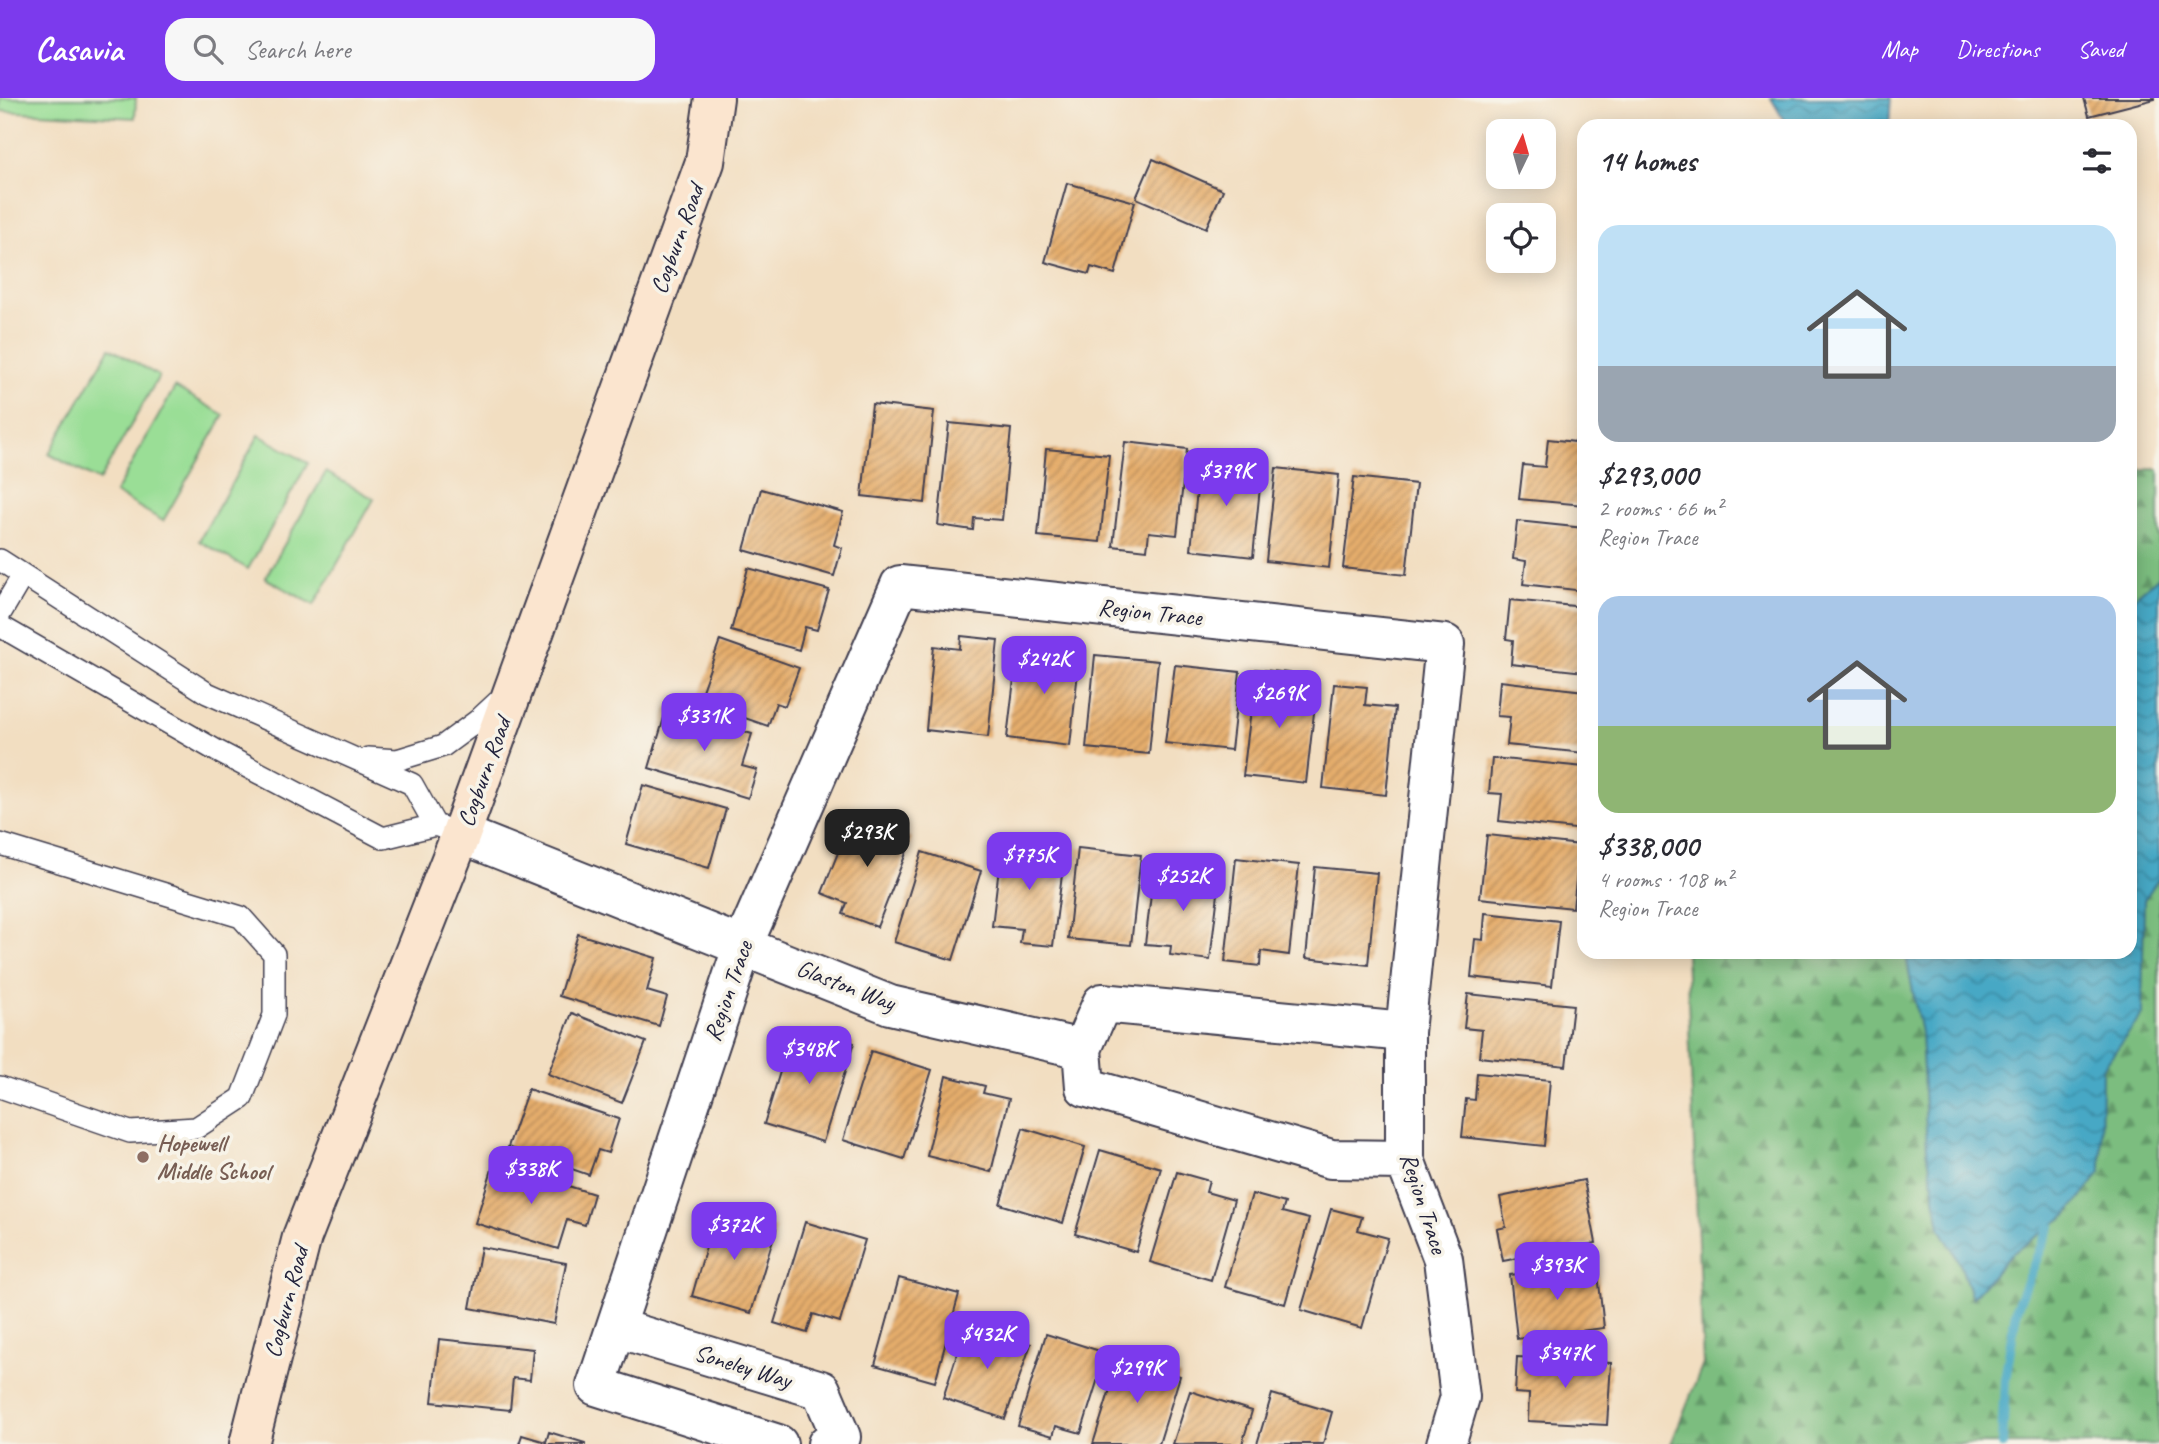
<!DOCTYPE html>
<html lang="en">
<head>
<meta charset="utf-8">
<style>
	:root { --surface:#fff; --page:#f7f7f7; --text:#2b2b33; --muted:#7c7c81; --accent:#7c3aed }
	body { margin:0; font-family:Caveat,sans-serif; background:var(--page); color:var(--text); height:100vh; display:flex; flex-direction:column; font-size:26px; white-space:nowrap }
	* { box-sizing:border-box; margin:0 }
	p { font-size:23px; color:var(--muted) }
	.icon { flex:none; width:38px; height:38px; fill:none; stroke:currentColor; stroke-width:2; stroke-linecap:round; stroke-linejoin:round }
	.map { position:relative; flex:1; overflow:hidden }
	.details { position:absolute; left:1577px; top:21px; width:560px; height:840px; display:flex; flex-direction:column; background:var(--surface); border-radius:21px; box-shadow:0 4px 18px #0003 }
	.details>* { flex:none }
	.needle { width:46px; rotate:5deg }
	.buttons { position:absolute; left:1486px; top:21px; display:grid; gap:14px }
	.buttons a { display:grid; place-items:center; width:70px; height:70px; border-radius:14px; background:var(--surface); box-shadow:0 4px 18px #0003; font-size:35px }
	.price { position:absolute; translate:-50% -60px; padding:0 16px; border-radius:14px; background:var(--accent); color:#fff; font-size:23px; line-height:46px; filter:drop-shadow(0 2px 4px #0008) }
	.price::after { content:''; position:absolute; left:50%; top:42px; width:21px; height:16px; margin-left:-10px; background:inherit; clip-path:polygon(0 0,100% 0,50% 100%) }
	.price.current { background:#222; color:#fff }
	ul { padding:0; list-style:none }
	li { display:grid; align-content:center; gap:14px; height:371px; padding:0 21px }
	li span { display:grid; place-items:center; height:217px; border-radius:21px; color:#555 }
	li>.icon { margin-inline-start:auto }
	span .icon { width:126px; height:126px; fill:#fffc; stroke-width:1 }
	li b { font-size:30px }
	h2 { display:flex; justify-content:space-between; align-items:center; height:84px; padding:0 21px; font-size:30px }
	header { display:flex; align-items:center; gap:42px; box-sizing:border-box; height:98px; padding:0 35px; background:var(--accent); color:#fff }
	header strong { font-size:33px }
	nav { display:flex; gap:38px; margin-inline-start:auto; font-size:24px }
	.search { width:490px; height:63px; background:var(--page); display:flex; align-items:center; gap:18px; box-sizing:border-box; padding:0 24px; border-radius:21px; color:var(--muted); font-size:26px }
	.map>svg:first-child { display:block }
	.green { fill:#9ade96; stroke:#5e8068; stroke-width:2 }
	.forest { fill:url(#forest-firs); stroke:#4e705d; stroke-width:2 }
	.water { fill:url(#water-waves); stroke:#346580; stroke-width:2 }
	.lines { fill:none; stroke-linecap:round; stroke-linejoin:round }
	.stream { stroke:#46a8c5; stroke-width:10 }
	.building { fill:url(#building-hatch) }
	.lane-casing { stroke:#413e4f; stroke-width:24 }
	.street-casing { stroke:#413e4f; stroke-width:42 }
	.secondary-casing { stroke:#413e4f; stroke-width:42 }
	.lane { stroke:#fff; stroke-width:21 }
	.street { stroke:#fff; stroke-width:38 }
	.secondary { stroke:#fbe5cf; stroke-width:38 }
	.education-dot { fill:#8d6e63; stroke:#f7f3e8; stroke-width:2.5 }
	.labels { text-anchor:middle; dominant-baseline:central; stroke-width:7; stroke-linejoin:round; paint-order:stroke }
	.street-label { font-size:24px; fill:#22223b; stroke:#f7f3e8 }
	.education-label { font-size:24px; font-weight:bold; fill:#785e54; stroke:#f7f3e8; text-anchor:start }
</style>
</head>
<body>
<header>
<strong>Casavia</strong>
<div class="search"><svg class="icon" aria-label="search" viewBox="0 0 24 24"><circle cx="10" cy="10" r="6"/><path d="M15 15l6 6"/></svg>Search here</div>
<nav><a>Map</a><a>Directions</a><a>Saved</a></nav>
</header>
<div class="map">
<svg width="2159" height="1346" viewBox="0 0 2159 1346">
	<defs>
		<pattern id="forest-firs" width="22" height="20" patternUnits="userSpaceOnUse" patternTransform="scale(1.75)"><rect width="22" height="20" fill="#7bbd7f"/><path d="M5 1l3.5 6h-7zM16 11l3.5 6h-7z" fill="#649969"/></pattern>
		<pattern id="water-waves" width="16" height="10" patternUnits="userSpaceOnUse" patternTransform="scale(1.75)"><rect width="16" height="10" fill="#46a8c5"/><path d="M0 5q4-4 8 0t8 0" fill="none" stroke="#3a88a1"/></pattern>
		<pattern id="building-hatch" width="6" height="6" patternUnits="userSpaceOnUse" patternTransform="scale(1.75)"><rect width="6" height="6" fill="#e5ad6c"/><path d="M-1 1l2-2M0 6l6-6M5 7l2-2" fill="none" stroke="#b98c5a"/></pattern>
	</defs>
	<rect width="100%" height="100%" fill="#f7f3e8"/>
	<filter id="ink" filterUnits="userSpaceOnUse"><feTurbulence type="fractalNoise" baseFrequency=".0143" numOctaves="2"/><feDisplacementMap in="SourceGraphic" scale="14" xChannelSelector="R" yChannelSelector="G"/><feConvolveMatrix kernelMatrix="1 2 1 2 8 2 1 2 1" color-interpolation-filters="sRGB"/></filter>
	<filter id="wash" filterUnits="userSpaceOnUse"><feTurbulence type="fractalNoise" baseFrequency=".00686" numOctaves="4" result="noise"/><feDisplacementMap in="SourceGraphic" scale="28" xChannelSelector="R" yChannelSelector="G"/><feGaussianBlur stdDeviation="1.57" result="paint"/><feColorMatrix in="noise" values="0 0 0 0 0 0 0 0 0 0 0 0 0 0 0 0 0 1.4 0 .05"/><feComposite in="paint" operator="in"/></filter>
	<g filter="url(#wash)">
		<rect width="100%" height="100%" fill="#f2dec1"/>
		<path class="green" d="M0,0H136L135,20L0,13Z
			M110,250L159,278L99,383L49,356Z
			M175,289L224,317L163,423L115,395Z
			M259,337L308,365L248,471L199,443Z
			M326,374L374,401L314,507L265,480Z"/>
		<path class="forest" d="M2159,371V1346H1671L1703,1266L1686,854H2130V372Z"/>
		<path class="water" d="M1771,0H1891L1889,28H1787Z
			M2159,478V780L2144,802L2142,917L2102,971L2101,1074L2068,1116L2010,1157L1972,1200L1960,1166L1940,1130L1927,1052L1921,935L1906,858L1910,854H2130V503Z"/>
		<g class="lines">
			<path class="stream" d="M2002,1346L2005,1282L2017,1208L2050,1128"/>
		</g>
		<g id="blocks">
			<path class="building" d="M2084,0H2155V1L2089,18Z
				M1153,61L1223,92L1206,130L1136,100Z
				M1067,85L1135,104L1115,176L1091,169L1089,176L1045,164Z
				M872,306L934,313L925,405L862,398Z
				M949,325L1011,331L1002,422L974,420L973,432L938,427Z
				M1548,341L1584,345V407L1519,401L1523,367L1545,369Z
				M1125,344L1187,351L1177,437L1149,434L1147,452L1113,448Z
				M1046,351L1109,357L1100,444L1038,438Z
				M1200,362L1262,369L1253,459L1191,452Z
				M1276,370L1339,377L1329,470L1266,463Z
				M1354,379L1416,386L1406,477L1343,470Z
				M761,391L843,414L834,447L842,450L834,478L744,452Z
				M1517,423L1584,430V493L1523,486L1526,463L1513,461Z
				M748,470L829,492L817,532L805,529L799,552L731,533Z
				M1510,502L1584,509V574L1511,566L1513,542L1506,541Z
				M961,538L998,542L988,639L926,632L934,548L960,551Z
				M720,542L799,570L785,608L776,605L768,628L698,604Z
				M1018,548L1080,555L1070,648L1007,640Z
				M1095,557L1158,563L1149,656L1086,650Z
				M1175,567L1240,574L1231,652L1165,645Z
				M1256,571L1289,575L1287,594L1316,597L1306,685L1243,678Z
				M1500,583L1584,593V655L1507,647L1510,619L1497,618Z
				M1334,586L1367,589L1365,607L1395,610L1386,697L1323,690Z
				M667,610L752,636L742,668L757,672L748,700L649,670Z
				M1492,660L1584,669V732L1499,723L1502,696L1489,695Z
				M643,687L726,711L709,770L626,746Z
				M853,717L912,740L877,829L843,816L847,805L822,795Z
				M1487,737L1580,747L1573,810L1480,800Z
				M1002,745L1065,753L1053,848L1020,845L1022,831L992,828Z
				M1078,750L1141,757L1131,847L1068,841Z
				M922,754L981,773L953,862L894,844Z
				M1236,760L1299,767L1289,857L1261,853L1260,868L1225,864Z
				M1315,769L1377,775L1368,867L1306,860Z
				M1154,772L1220,779L1210,862L1170,857L1171,848L1145,846Z
				M1485,815L1559,823L1552,888L1471,879L1475,841L1483,842Z
				M578,836L656,860L647,893L667,899L659,928L559,898Z
				M1468,896L1573,907L1566,968L1479,959L1482,932L1464,930Z
				M572,915L646,944L622,1005L548,976Z
				M821,934L854,945L823,1044L764,1026L791,938L817,946Z
				M871,953L932,972L904,1061L843,1042Z
				M1477,975L1550,982L1544,1048L1462,1039L1466,1001L1475,1002Z
				M946,978L985,988L983,995L1009,1001L991,1074L927,1058Z
				M528,991L619,1021L608,1055L598,1052L589,1077L508,1049Z
				M1023,1030L1085,1049L1063,1125L1000,1106Z
				M1100,1052L1161,1070L1136,1154L1075,1136Z
				M494,1065L594,1096L585,1127L567,1122L558,1151L475,1125Z
				M1177,1074L1209,1083L1206,1094L1234,1102L1211,1182L1150,1164Z
				M1584,1082L1596,1145L1503,1163L1497,1131L1506,1129L1500,1099Z
				M1252,1096L1285,1105L1282,1114L1309,1121L1285,1206L1225,1189Z
				M1331,1111L1362,1119L1358,1132L1388,1140L1362,1230L1301,1212Z
				M716,1114L776,1131L751,1215L692,1198Z
				M805,1124L865,1142L840,1224L813,1216L807,1235L774,1225Z
				M481,1149L566,1165L554,1226L470,1210Z
				M1597,1167L1604,1230L1517,1241L1510,1177Z
				M899,1180L959,1196L935,1284L875,1267Z
				M967,1225L1031,1246L1005,1321L943,1300Z
				M1046,1236L1106,1255L1081,1335L1056,1328L1053,1338L1018,1328Z
				M439,1241L533,1251L530,1282L513,1280L510,1312L432,1304Z
				M1120,1259L1180,1278L1159,1346H1093Z
				M1517,1259L1611,1265L1607,1327L1528,1323L1529,1296L1515,1295Z
				M1190,1293L1252,1313L1242,1346H1173Z
				M1272,1296L1332,1314L1323,1346H1257Z
				M549,1334L585,1345V1346H519L522,1337L546,1344Z"/>
		</g>
	</g>
	<g filter="url(#ink)">
		<use href="#blocks" fill-opacity="0" stroke="#413e4f" stroke-width="2"/>
		<g class="lines">
			<defs>
				<path id="lane" d="M0,462L207,595L412,686L435,727
					M0,516L23,477
					M0,528L217,653L383,740L435,727L461,736
					M368,660L397,662L443,648L477,623L504,598
					M0,746L241,819L274,856V917L242,1000L196,1030L130,1034L0,989"/>
				<path id="street" d="M461,736L890,907L1082,951
					M1405,1062L1331,1061L1085,989L1082,951L1102,905L1405,934
					M617,1230L821,1292L841,1339L827,1346
					M778,1346L596,1288L743,847L900,487L1445,546L1405,934V1062L1443,1161L1460,1299L1446,1346"/>
				<path id="secondary" d="M249,1346L302,1139L461,736L705,64L714,0"/>
			</defs>
			<use href="#lane" class="lane-casing"/>
			<use href="#street" class="street-casing"/>
			<use href="#secondary" class="secondary-casing"/>
			<use href="#lane" class="lane"/>
			<use href="#street" class="street"/>
			<use href="#secondary" class="secondary"/>
		</g>
	</g>
	<circle class="education-dot" cx="143" cy="1059" r="7"/>
	<g class="labels">
		<g class="street-label">
			<text transform="translate(677 141) rotate(-70)">Cogburn Road</text>
			<text transform="translate(1150 514) rotate(6)">Region Trace</text>
			<text transform="translate(484 674) rotate(-70)">Cogburn Road</text>
			<text transform="translate(846 887) rotate(21)">Glaston Way</text>
			<text transform="translate(728 893) rotate(-71)">Region Trace</text>
			<text transform="translate(1424 1105) rotate(72)">Region Trace</text>
			<text transform="translate(286 1204) rotate(-75)">Cogburn Road</text>
			<text transform="translate(743 1268) rotate(17)">Soneley Way</text>
		</g>
		<g class="education-label">
			<text x="157" y="1045">Hopewell<tspan x="157" dy="28">Middle School</tspan></text>
		</g>
	</g>
</svg>
<div class="buttons">
<a><svg class="needle" viewBox="-14 -14 28 28"><path d="M0-13l5 13h-10z" fill="#e53935"/><path d="M0 13l5-13h-10z" fill="#7c7c81"/></svg></a>
<a><svg class="icon" aria-label="locate" viewBox="0 0 24 24"><circle cx="12" cy="12" r="6"/><path d="M12 2v4M12 18v4M2 12h4M18 12h4"/></svg></a>
</div>
<b class="price" style="left:1226px;top:410px">$379K</b>
<b class="price" style="left:1044px;top:598px">$242K</b>
<b class="price" style="left:1279px;top:632px">$269K</b>
<b class="price" style="left:704px;top:655px">$331K</b>
<b class="price current" style="left:867px;top:771px">$293K</b>
<b class="price" style="left:1029px;top:794px">$775K</b>
<b class="price" style="left:1183px;top:815px">$252K</b>
<b class="price" style="left:809px;top:988px">$348K</b>
<b class="price" style="left:531px;top:1108px">$338K</b>
<b class="price" style="left:734px;top:1164px">$372K</b>
<b class="price" style="left:1557px;top:1204px">$393K</b>
<b class="price" style="left:987px;top:1273px">$432K</b>
<b class="price" style="left:1565px;top:1292px">$347K</b>
<b class="price" style="left:1137px;top:1307px">$299K</b>
<section class="details">
<h2>14 homes<svg class="icon" aria-label="filters" viewBox="0 0 24 24"><path d="M4 7h16M4 17h16"/><circle cx="9" cy="7" r="2"/><circle cx="15" cy="17" r="2"/></svg></h2>
<ul>
<li><span style="background:linear-gradient(#bfe0f5 65%,#9aa5b1 0)"><svg class="icon" aria-label="home" viewBox="0 0 24 24"><path d="M3 11l9-7 9 7M6 9v11h12V9"/></svg></span><div><b>$293,000</b><p>2 rooms · 66 m²</p><p>Region Trace</p></div></li>
<li><span style="background:linear-gradient(#a9c7e8 60%,#8fb573 0)"><svg class="icon" aria-label="home" viewBox="0 0 24 24"><path d="M3 11l9-7 9 7M6 9v11h12V9"/></svg></span><div><b>$338,000</b><p>4 rooms · 108 m²</p><p>Region Trace</p></div></li>
</ul>
</section>
</div>
</body>
</html>
